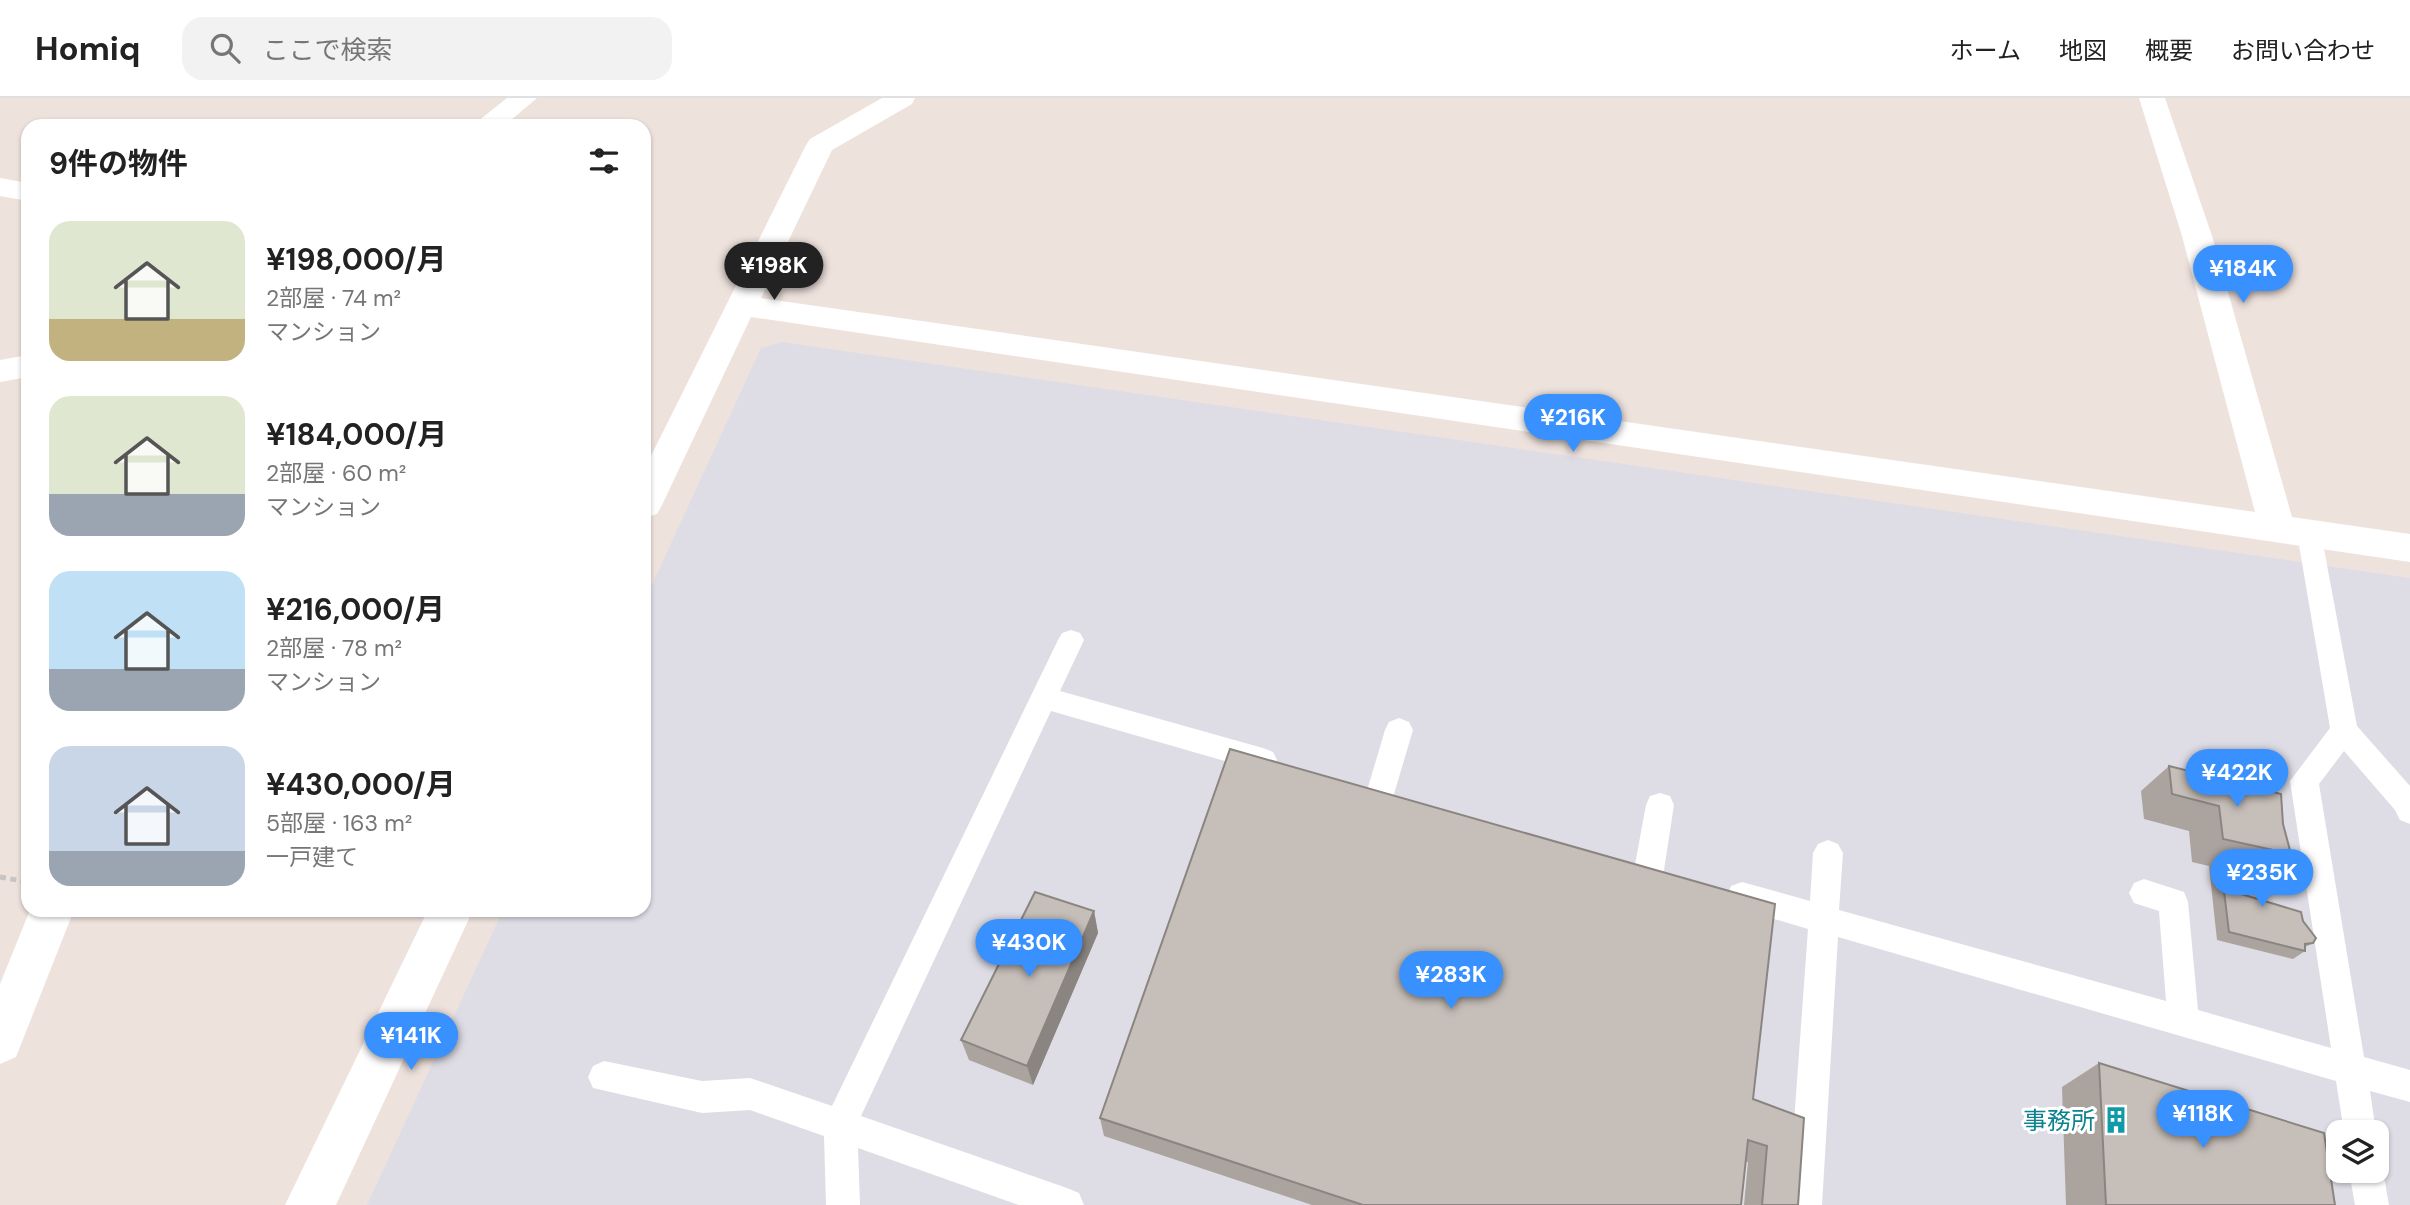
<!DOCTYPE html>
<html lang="ja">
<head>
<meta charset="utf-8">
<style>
	:root { --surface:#fff; --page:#f2f2f2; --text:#222; --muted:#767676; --line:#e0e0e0; --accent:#3891ff }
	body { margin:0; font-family:"DM Sans","Noto Sans JP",sans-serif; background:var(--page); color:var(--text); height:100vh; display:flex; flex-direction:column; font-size:26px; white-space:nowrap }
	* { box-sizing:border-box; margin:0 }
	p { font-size:23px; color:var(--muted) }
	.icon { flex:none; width:38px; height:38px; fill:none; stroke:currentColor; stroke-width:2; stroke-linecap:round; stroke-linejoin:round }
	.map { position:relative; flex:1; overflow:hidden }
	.panel { position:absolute; left:21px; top:21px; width:630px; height:798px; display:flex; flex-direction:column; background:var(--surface); border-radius:21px; box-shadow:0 2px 5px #0004 }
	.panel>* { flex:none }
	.buttons { position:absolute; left:2326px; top:1022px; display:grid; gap:14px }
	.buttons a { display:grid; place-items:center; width:63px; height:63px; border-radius:14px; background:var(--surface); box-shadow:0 2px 5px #0004; font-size:35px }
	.price { position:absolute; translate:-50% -60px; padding:0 16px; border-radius:24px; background:var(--accent); color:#fff; font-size:23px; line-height:46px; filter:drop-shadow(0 2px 4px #0008) }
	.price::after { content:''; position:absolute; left:50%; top:42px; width:21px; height:16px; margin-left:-10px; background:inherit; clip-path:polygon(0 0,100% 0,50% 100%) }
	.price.current { background:#222; color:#fff }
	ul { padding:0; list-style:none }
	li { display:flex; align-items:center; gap:21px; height:175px; padding:0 28px }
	li span { display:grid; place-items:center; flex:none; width:196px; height:140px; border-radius:21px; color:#555 }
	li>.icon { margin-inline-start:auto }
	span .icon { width:84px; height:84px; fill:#fffc; stroke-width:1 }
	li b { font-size:30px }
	h2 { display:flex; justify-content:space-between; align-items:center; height:84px; padding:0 28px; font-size:30px }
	header { display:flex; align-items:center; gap:42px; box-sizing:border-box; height:98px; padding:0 35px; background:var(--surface); border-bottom:2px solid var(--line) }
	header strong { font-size:33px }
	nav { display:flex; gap:38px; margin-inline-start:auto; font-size:24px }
	.search { width:490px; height:63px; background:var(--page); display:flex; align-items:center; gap:18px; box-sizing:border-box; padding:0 24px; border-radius:21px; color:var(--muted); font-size:26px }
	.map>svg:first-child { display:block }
	.industrial { fill:#dedde6; fill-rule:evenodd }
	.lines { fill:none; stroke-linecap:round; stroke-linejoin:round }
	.path { stroke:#c4c4c4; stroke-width:5; stroke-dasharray:6 4.5; stroke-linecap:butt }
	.lane { fill:#fff; fill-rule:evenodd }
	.street { fill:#fff; fill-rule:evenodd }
	.secondary { fill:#fff; fill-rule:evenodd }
	.wall { fill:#aaa39e }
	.shaded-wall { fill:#8b8581 }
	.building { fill:#c6beb8; stroke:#8b8581; stroke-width:2 }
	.labels { text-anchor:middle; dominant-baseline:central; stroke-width:6; stroke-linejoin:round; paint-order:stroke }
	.near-culture-label { font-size:24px; fill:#0d838f; stroke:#fff; text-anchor:end }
</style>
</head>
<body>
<header>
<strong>Homiq</strong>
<div class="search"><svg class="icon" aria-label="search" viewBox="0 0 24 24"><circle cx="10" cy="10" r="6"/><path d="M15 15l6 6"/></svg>ここで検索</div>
<nav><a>ホーム</a><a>地図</a><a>概要</a><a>お問い合わせ</a></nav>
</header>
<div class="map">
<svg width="2410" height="1107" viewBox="0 0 2410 1107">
	<rect width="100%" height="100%" fill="#eee2dd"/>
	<path class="industrial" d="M782,244L2410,480V1107H367L503,812H644V504L761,250ZM2338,1034H2376V1073H2338Z"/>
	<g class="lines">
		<path class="path" d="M0,779L28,784"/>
		<path class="lane" d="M2309,426L2318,428L2321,435L2357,628L2410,688V726L2400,722L2395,712L2344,653L2319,686L2364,959L2410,972V1004L2370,993L2376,1034H2344L2336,983L1838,839L1822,1107H1788L1808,831L1731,808L1727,798L1731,788L1742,784L1810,803L1813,755L1818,746L1828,742L1838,746L1843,755L1839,812L2166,903L2159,813L2134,805L2129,795L2134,785L2144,781L2184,794L2188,804L2198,912L2331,950L2290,683L2330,630L2297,435L2300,428Z
			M1071,532L1080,535L1084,542L1060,593L1263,650L1273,654L1277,662L1273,670L1263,674L1051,613L861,1018L1067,1090L1079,1095L1084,1107H1019L858,1050L860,1107H826L824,1038L750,1012L702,1015L593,990L588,979L593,968L604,963L702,983L750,980L832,1008L1058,542L1062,535Z
			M1399,620L1409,624L1413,632L1394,696L1390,705L1380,708L1370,705L1366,696L1385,632L1389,624Z
			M1660,695L1670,698L1674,707L1664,772L1659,781L1649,785L1639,781L1634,772L1646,707L1650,698Z
			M2376,1061L2383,1073L2389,1107H2355L2349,1073H2376Z"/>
		<path class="street" d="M507,0H537L504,28H472Z
			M0,80L28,85V103L0,98Z
			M28,257V279L0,284V262Z
			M30,812H74L16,959L0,966V886Z"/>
		<path class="secondary" d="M882,0H915L912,6L832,52L761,200L2255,414L2182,138L2139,0H2165L2212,138L2292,419L2410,436V464L751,219L662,407L657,416L644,420V372L806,47L810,41Z
			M428,812H473L336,1107H285Z"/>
	</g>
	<path class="wall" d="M2169,668L2283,726L2291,756L2273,769V793L2260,797L2243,791L2240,786L2241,796L2303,823L2313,845L2305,849V853L2293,861L2217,842L2209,768L2192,764L2189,733L2144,721L2141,693Z
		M1094,813L1098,835L1033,987L969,962L961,942Z
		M2099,965L2335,1107H2066L2062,989Z
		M1753,1001L1798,1107H1744L1748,1064H1746L1741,1107H1312L1104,1038L1100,1020Z"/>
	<path class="shaded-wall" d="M2285,785L2273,793L2260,797L2272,789Z
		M1094,813L1098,835L1033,987L1027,968Z"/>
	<path class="building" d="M1230,651L1775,806L1753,1001L1804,1020L1798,1107H1762L1767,1048L1748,1042L1741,1107H1363L1100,1020Z
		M2169,668L2281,696L2283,726L2291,756L2223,741L2219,708L2172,696Z
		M2220,760L2270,771L2273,769L2283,773L2287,780L2285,785L2272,789L2254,782L2249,774L2238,772L2241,796L2301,814L2303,823L2316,840L2313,845L2305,846V853L2229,834Z
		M1035,794L1094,813L1027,968L961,942Z
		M2099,965L2324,1035L2335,1107H2106Z"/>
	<defs>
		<symbol id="building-bare" viewBox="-9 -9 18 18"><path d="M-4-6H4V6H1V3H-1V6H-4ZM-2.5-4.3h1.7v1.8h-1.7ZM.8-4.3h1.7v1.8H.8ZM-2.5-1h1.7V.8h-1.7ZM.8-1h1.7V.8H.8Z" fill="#0f9aa8" stroke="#fff" stroke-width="2.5" paint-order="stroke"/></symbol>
	</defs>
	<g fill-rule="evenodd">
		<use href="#building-bare" x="2097" y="1003" width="38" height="38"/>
	</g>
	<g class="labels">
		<g class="near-culture-label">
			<text x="2095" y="1022">事務所</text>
		</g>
	</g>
</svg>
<div class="buttons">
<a><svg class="icon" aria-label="layers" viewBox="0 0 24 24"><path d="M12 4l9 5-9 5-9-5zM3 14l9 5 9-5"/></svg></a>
</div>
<b class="price current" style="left:774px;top:204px">¥198K</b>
<b class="price" style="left:2243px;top:207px">¥184K</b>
<b class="price" style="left:1573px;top:356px">¥216K</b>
<b class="price" style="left:2237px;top:711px">¥422K</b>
<b class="price" style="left:2262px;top:811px">¥235K</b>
<b class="price" style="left:1029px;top:881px">¥430K</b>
<b class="price" style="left:1451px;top:913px">¥283K</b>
<b class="price" style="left:411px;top:974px">¥141K</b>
<b class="price" style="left:2203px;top:1052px">¥118K</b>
<section class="panel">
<h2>9件の物件<svg class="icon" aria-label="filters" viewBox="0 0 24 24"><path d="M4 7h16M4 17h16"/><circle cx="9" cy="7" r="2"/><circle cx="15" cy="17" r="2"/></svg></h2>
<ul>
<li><span style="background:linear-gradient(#dfe7d0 70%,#c2b280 0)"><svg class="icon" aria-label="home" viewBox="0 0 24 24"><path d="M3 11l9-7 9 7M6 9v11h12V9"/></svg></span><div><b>¥198,000/月</b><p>2部屋 · 74 m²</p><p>マンション</p></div></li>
<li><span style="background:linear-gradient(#dfe7d0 70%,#9aa5b1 0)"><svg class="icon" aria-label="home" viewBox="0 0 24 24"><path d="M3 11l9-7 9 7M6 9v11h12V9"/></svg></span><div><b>¥184,000/月</b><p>2部屋 · 60 m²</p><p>マンション</p></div></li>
<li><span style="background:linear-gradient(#bfe0f5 70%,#9aa5b1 0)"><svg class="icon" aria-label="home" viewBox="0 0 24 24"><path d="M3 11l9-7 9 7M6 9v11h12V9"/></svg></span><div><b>¥216,000/月</b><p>2部屋 · 78 m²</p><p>マンション</p></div></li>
<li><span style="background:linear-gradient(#c9d6e8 75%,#9aa5b1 0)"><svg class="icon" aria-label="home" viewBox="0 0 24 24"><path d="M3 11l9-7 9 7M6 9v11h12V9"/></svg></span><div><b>¥430,000/月</b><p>5部屋 · 163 m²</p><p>一戸建て</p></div></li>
</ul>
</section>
</div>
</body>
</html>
